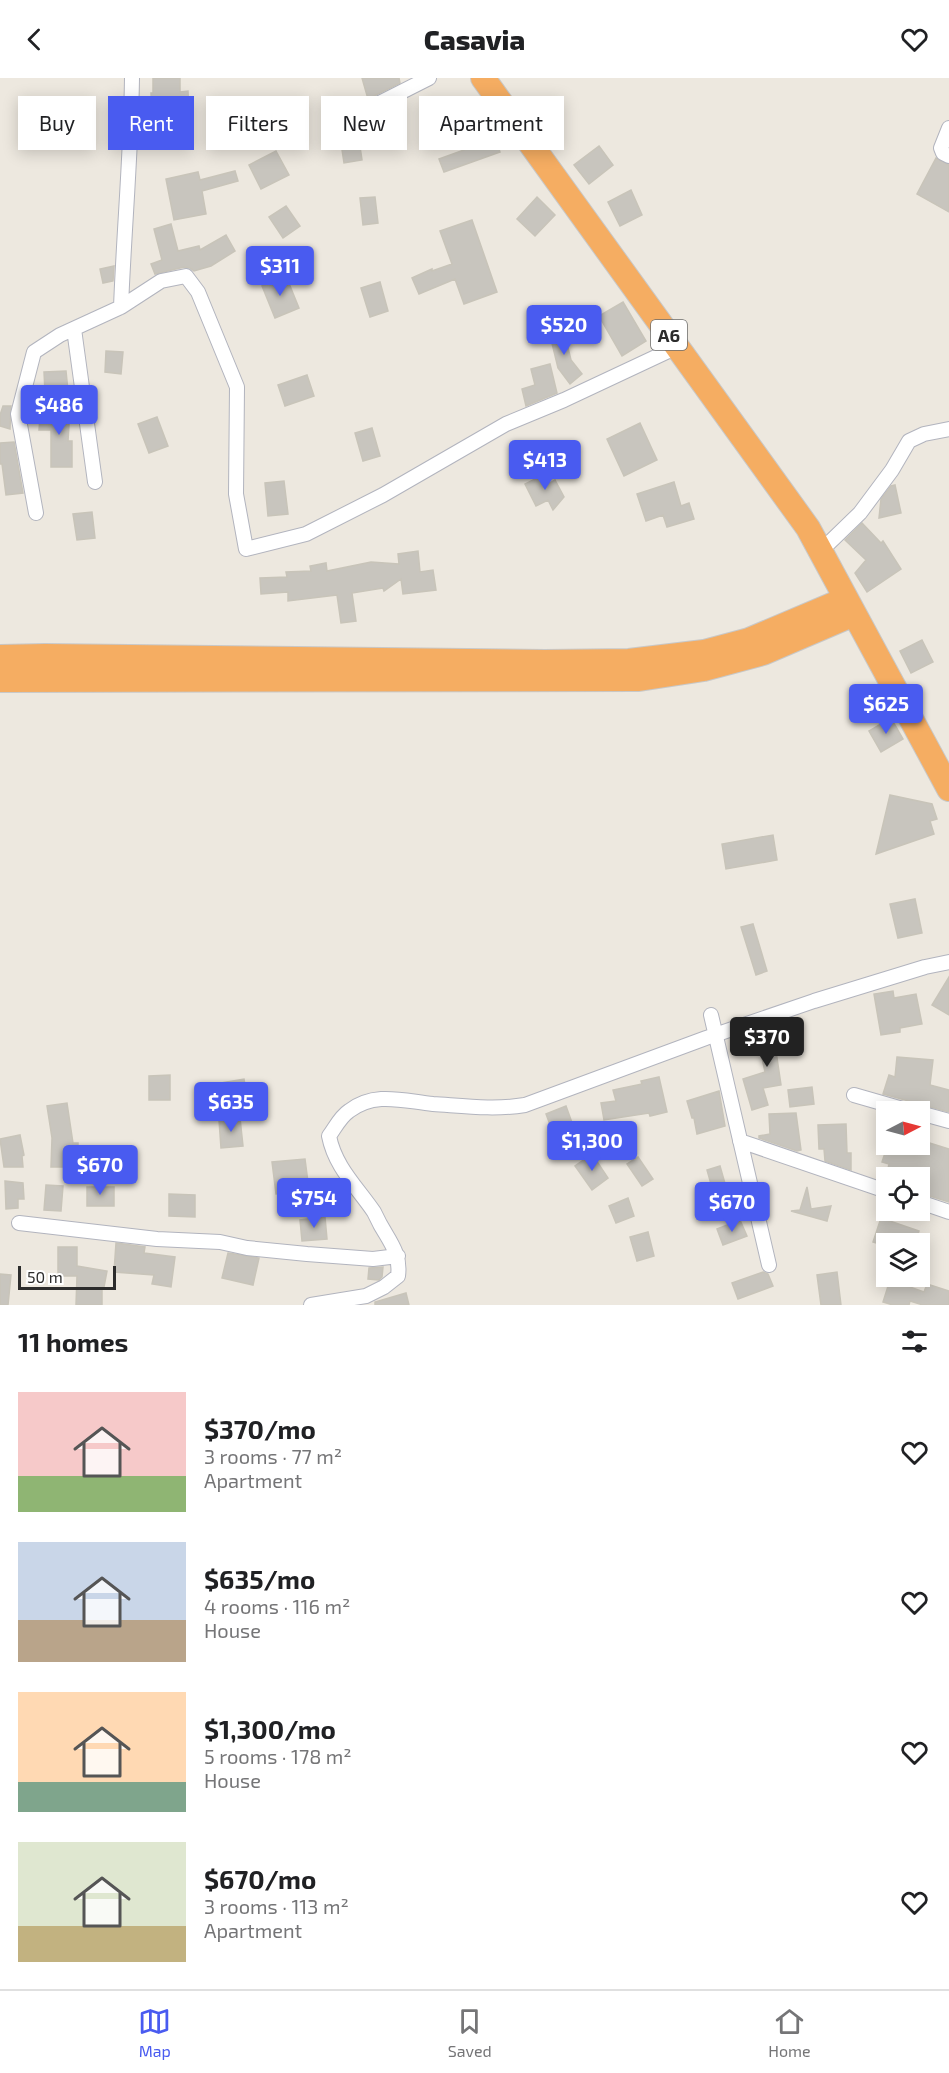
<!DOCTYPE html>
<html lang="en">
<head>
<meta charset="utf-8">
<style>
	:root { --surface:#fff; --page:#f2f2f2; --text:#202124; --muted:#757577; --line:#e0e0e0; --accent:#495bf0 }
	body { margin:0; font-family:"Exo 2",sans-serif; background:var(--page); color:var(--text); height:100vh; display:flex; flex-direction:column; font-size:22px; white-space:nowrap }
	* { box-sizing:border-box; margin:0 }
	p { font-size:20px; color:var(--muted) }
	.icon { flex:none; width:33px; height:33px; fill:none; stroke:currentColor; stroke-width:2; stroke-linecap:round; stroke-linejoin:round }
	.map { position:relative; height:1227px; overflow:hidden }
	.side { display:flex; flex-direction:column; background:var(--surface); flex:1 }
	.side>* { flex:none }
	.top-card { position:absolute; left:18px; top:18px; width:600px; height:54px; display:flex; gap:12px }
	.needle { width:39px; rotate:84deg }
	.controls { position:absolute; left:876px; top:1023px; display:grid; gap:12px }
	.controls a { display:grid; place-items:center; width:54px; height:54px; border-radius:0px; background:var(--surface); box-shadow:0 3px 15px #0003; font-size:30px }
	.scale { position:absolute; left:18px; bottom:15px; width:98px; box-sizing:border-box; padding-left:6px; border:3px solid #2c2c2c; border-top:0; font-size:16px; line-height:21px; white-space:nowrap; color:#2c2c2c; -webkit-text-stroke:4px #fff; paint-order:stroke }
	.price { position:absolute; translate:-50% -51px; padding:0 14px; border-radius:6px; background:var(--accent); color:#fff; font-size:20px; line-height:39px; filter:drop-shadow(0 2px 3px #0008) }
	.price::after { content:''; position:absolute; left:50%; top:36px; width:18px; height:14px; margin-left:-9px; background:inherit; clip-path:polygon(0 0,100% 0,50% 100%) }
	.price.selected { background:#222; color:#fff }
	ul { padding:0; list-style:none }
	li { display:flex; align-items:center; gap:18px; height:150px; padding:0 18px }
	li span { display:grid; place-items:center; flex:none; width:168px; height:120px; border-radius:0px; color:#555 }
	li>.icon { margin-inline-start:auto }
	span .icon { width:72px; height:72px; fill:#fffc; stroke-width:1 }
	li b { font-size:26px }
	h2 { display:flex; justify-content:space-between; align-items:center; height:72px; padding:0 18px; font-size:26px }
	.tag { padding:0 21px; border-radius:0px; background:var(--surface); box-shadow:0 3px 15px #0003; font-size:21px; line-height:54px }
	.tag.selected { background:var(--accent); color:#fff }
	header { display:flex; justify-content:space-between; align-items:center; height:78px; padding:0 18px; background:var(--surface); font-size:27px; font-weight:800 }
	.menu { display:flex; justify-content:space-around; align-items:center; height:84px; border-top:2px solid var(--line); background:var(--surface); font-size:16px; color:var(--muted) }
	.menu a { display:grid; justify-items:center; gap:3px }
	.menu .selected { color:var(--accent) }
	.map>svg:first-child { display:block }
	.building { fill:#c8c5be; stroke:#c8c4b9; stroke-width:1.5 }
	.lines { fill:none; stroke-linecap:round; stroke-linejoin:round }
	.street-casing { stroke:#b2b4be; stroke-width:16 }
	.highway-casing { stroke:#c8c8c8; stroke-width:26 }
	.street { stroke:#fff; stroke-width:14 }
	.highway { stroke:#f5ad62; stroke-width:24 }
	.labels { text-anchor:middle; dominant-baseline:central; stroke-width:6; stroke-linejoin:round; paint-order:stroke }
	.shield { fill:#fff; stroke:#6b6b6b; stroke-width:1.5 }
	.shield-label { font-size:18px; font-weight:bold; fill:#2c2c2c }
</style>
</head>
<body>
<header><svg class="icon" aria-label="back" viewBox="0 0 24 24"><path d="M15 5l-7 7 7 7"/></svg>Casavia<svg class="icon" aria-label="heart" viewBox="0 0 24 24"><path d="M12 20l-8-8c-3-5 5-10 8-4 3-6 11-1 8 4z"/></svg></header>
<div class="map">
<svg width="949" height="1227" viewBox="0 0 949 1227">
	<rect width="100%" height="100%" fill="#ede8df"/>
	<path class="building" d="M153,0H180V14L188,13L189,37H184V57L149,56L150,41H152L151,15H153Z
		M362,0H399L400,5L368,21Z
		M470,21L486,55L493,53L500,74L444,94L439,81L464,72L461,64L463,63L448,31Z
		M359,62L362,82L344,85L341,65Z
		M599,68L613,87L589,106L574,87Z
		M276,73L289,97L261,111L249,87Z
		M936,80L949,87V134L917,116Z
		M235,93L238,103L202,113L206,136L174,142L166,101L198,94L200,102Z
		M631,112L642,137L620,148L608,124Z
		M375,119L378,145L363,147L360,120Z
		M537,119L555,137L535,158L517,141Z
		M286,128L300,148L283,160L269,139Z
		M472,142L497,214L464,226L455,201L419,216L412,200L432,191V193L452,186L440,153Z
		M171,146L178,173L199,168L200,172L226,157L235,173L211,188L194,193L190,190L184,189L155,196L151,186L162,182L154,151Z
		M114,188L113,203L103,205L100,191Z
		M286,198L299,230L275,240L262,208Z
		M380,204L388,233L370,239L361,210Z
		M623,224L646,263L622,278L599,238Z
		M563,250L571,282L582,296L570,306L558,290L549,253Z
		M106,273L123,274L121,296L105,294Z
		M550,286L557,315L526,328L522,311L535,307L531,291Z
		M66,293L68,313L45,314L44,294Z
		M307,297L314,318L285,328L278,307Z
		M3,328H11L10,351L0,348V337Z
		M47,330L70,331L68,363H72V389H51V352H39L40,339L47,340Z
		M157,339L168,368L149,375L138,346Z
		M640,345L657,382L624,398L607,361Z
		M372,350L380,378L363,383L355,355Z
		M14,364L23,415L6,417L2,386H0V365Z
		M545,396L550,405L555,402L564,419L553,432L548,422L536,428L525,406Z
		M284,403L288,436L268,438L265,405Z
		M674,404L681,428L689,425L694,441L667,449L663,437L646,443L637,416Z
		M895,407L901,435L879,440L881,421L891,408Z
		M92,434L95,460L77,462L73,436Z
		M862,445L881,465L883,463L901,491L867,514L855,495L866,482L845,462Z
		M418,473L420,494L433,492L436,512L403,516L401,501L384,513L383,510L352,515L356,543L341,545L337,517L288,523V514L261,516L260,500L287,499L286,494L311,493L310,488L326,485L327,493L371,484L399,486L398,476Z
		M922,562L933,584L911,595L900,573Z
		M891,640L903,661L881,674L869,653Z
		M890,717L932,726L937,741L930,743L934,756L876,776Z
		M773,757L777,782L726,791L722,766Z
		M915,821L922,855L898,860L890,826Z
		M753,846L767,893L756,897L741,849Z
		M949,899V937L932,927Z
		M893,913L894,920L916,916L922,946L900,950V954L881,957L874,916Z
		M787,951L791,970L776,973L781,1007L763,1010L768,1027L752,1032L743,1001L765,994L762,980H765L760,957Z
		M897,979L933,982L930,1007L949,1012V1034L883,1016L889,997L895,999Z
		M170,997V1022H149V998Z
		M659,999L667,1034L650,1038L649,1035L604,1042L601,1025L616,1023L613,1012L642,1006L641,1003Z
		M244,1001L247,1019L222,1022L220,1005Z
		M812,1009L814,1026L790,1029L788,1012Z
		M719,1013L725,1048L697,1056L694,1040H692L687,1023Z
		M67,1025L73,1065H78V1089H51L52,1060L47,1028Z
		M566,1028L575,1053L555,1060L546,1036Z
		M796,1035L801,1072L797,1073L759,1060V1058L770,1056L769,1036Z
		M240,1040L243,1068L221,1070L219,1042Z
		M846,1046L847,1075H851V1092L825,1083L824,1071H819L818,1047Z
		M20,1057L24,1077L22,1078L23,1089H4L0,1061Z
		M920,1062L949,1071V1124L920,1115V1100H886L889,1086L882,1084L888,1066H920Z
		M592,1076L608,1100L592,1112L575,1088Z
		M638,1079L653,1101L642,1108L627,1086Z
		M305,1081L309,1112L276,1116L272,1084Z
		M720,1088L726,1109L713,1113L707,1092Z
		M5,1103L23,1105L24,1121H18V1130L6,1131Z
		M46,1107L63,1108L61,1133L44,1132Z
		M87,1109H114V1128H87Z
		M807,1109L811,1131L831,1128L827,1143L791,1133L800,1132Z
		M169,1116L195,1117V1139L169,1138Z
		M628,1120L634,1138L616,1145L609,1128Z
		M325,1139L327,1161L302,1163L300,1142Z
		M881,1140L919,1153L915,1166H886V1168L873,1164Z
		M740,1142L747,1158L723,1167L717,1151Z
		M648,1154L654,1178L637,1183L630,1159Z
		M116,1165L145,1169L144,1175L175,1179L171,1209L152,1206L154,1197L114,1194Z
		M58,1169H77V1188L107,1193L104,1209H102V1227H76L77,1198H58Z
		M228,1175L259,1180L253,1207L222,1200Z
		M383,1189L382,1199L379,1202L368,1201L369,1190Z
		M763,1194L768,1196L773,1208L738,1221L732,1205Z
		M837,1194L841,1227H821L817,1197Z
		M0,1196L11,1197L8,1227H0Z
		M890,1202L924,1214L927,1206L949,1213V1227H923L910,1223L909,1227H893L883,1224Z
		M406,1215L409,1227H375V1224Z"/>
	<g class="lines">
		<defs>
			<path id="street" d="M346,42L429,0
				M949,50L941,70L943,75L949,78
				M121,229L161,203L186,198L198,214L237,309L236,416L246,471L306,456L383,417L506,346L564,322L677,269
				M74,251L95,404
				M36,435L18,336L34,274L60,257L121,229C124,152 131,76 132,0
				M829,465L860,435L892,392L909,363L924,356L949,351
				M711,937L769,1187
				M854,1017L913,1034
				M920,1035L949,1043
				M740,1063L886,1113
				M920,1124L949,1134
				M19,1145L157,1161L220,1164L247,1170L307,1176L373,1181L398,1178
				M311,1227L366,1218L384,1209L398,1198C401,1176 390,1164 380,1146C378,1142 376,1138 374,1134C357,1109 335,1089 329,1058C335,1050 340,1039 349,1033C375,1013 403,1023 433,1026C464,1028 494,1032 525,1027L706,960L814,923L925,889L949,884"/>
			<path id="highway" d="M483,0L808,450L949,711
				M0,579L45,578L545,584L629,583L704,574L749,562L846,521
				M0,602L639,601L704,591L763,575L854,536"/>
		</defs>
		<use href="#street" class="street-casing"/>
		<use href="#highway" class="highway-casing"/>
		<use href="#street" class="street"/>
		<use href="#highway" class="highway"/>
	</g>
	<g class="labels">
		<rect class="shield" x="651" y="242" width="36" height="30" rx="4.5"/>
		<g class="shield-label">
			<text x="669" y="257">A6</text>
		</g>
	</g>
</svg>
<div class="controls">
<a><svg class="needle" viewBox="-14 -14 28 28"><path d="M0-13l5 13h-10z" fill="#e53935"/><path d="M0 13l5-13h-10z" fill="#757577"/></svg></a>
<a><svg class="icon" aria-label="locate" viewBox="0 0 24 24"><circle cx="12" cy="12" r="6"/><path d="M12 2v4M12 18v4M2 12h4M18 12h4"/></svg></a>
<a><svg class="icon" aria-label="layers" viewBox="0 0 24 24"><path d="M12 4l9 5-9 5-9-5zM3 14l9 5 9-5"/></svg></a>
</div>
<div class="scale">50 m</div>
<b class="price" style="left:280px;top:219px">$311</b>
<b class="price" style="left:564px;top:278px">$520</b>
<b class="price" style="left:59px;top:358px">$486</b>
<b class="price" style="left:545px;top:413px">$413</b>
<b class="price" style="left:886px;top:657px">$625</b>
<b class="price selected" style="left:767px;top:990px">$370</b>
<b class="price" style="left:231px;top:1055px">$635</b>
<b class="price" style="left:592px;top:1094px">$1,300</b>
<b class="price" style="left:100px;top:1118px">$670</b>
<b class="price" style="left:314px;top:1151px">$754</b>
<b class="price" style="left:732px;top:1155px">$670</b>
<div class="top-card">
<a class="tag">Buy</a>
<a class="tag selected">Rent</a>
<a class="tag">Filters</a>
<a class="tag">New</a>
<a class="tag">Apartment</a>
</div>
</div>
<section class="side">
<h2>11 homes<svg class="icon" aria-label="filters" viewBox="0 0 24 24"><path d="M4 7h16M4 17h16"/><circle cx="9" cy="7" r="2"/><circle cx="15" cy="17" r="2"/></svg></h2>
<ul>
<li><span style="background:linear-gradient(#f6c9c9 70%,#8fb573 0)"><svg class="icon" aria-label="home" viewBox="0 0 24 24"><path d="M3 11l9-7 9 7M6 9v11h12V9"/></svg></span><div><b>$370/mo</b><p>3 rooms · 77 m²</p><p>Apartment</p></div><svg class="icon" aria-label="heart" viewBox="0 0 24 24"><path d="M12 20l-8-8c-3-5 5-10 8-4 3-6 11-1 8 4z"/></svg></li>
<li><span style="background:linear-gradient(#c9d6e8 65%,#b9a48a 0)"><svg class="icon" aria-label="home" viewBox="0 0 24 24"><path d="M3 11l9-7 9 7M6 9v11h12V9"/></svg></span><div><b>$635/mo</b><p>4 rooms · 116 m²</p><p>House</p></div><svg class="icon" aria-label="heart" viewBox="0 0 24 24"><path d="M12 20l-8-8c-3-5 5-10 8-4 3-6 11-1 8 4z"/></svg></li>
<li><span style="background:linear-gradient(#ffd9b3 75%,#7fa58c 0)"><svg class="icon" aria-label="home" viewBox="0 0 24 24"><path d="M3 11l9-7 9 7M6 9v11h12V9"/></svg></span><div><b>$1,300/mo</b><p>5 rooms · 178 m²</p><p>House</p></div><svg class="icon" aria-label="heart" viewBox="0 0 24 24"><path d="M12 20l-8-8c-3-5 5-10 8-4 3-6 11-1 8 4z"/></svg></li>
<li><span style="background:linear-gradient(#dfe7d0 70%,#c2b280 0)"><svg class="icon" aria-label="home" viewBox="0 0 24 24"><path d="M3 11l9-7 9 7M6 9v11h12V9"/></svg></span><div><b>$670/mo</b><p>3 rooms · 113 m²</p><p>Apartment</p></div><svg class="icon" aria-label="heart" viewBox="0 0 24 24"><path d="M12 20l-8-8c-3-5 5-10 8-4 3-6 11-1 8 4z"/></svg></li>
</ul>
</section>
<nav class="menu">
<a class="selected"><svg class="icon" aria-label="map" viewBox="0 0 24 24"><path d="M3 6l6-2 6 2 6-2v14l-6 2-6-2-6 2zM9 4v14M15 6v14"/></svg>Map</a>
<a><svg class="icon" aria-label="saved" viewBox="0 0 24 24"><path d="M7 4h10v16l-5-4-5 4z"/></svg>Saved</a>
<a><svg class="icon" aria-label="home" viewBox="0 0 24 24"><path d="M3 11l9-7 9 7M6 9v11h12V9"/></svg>Home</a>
</nav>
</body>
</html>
